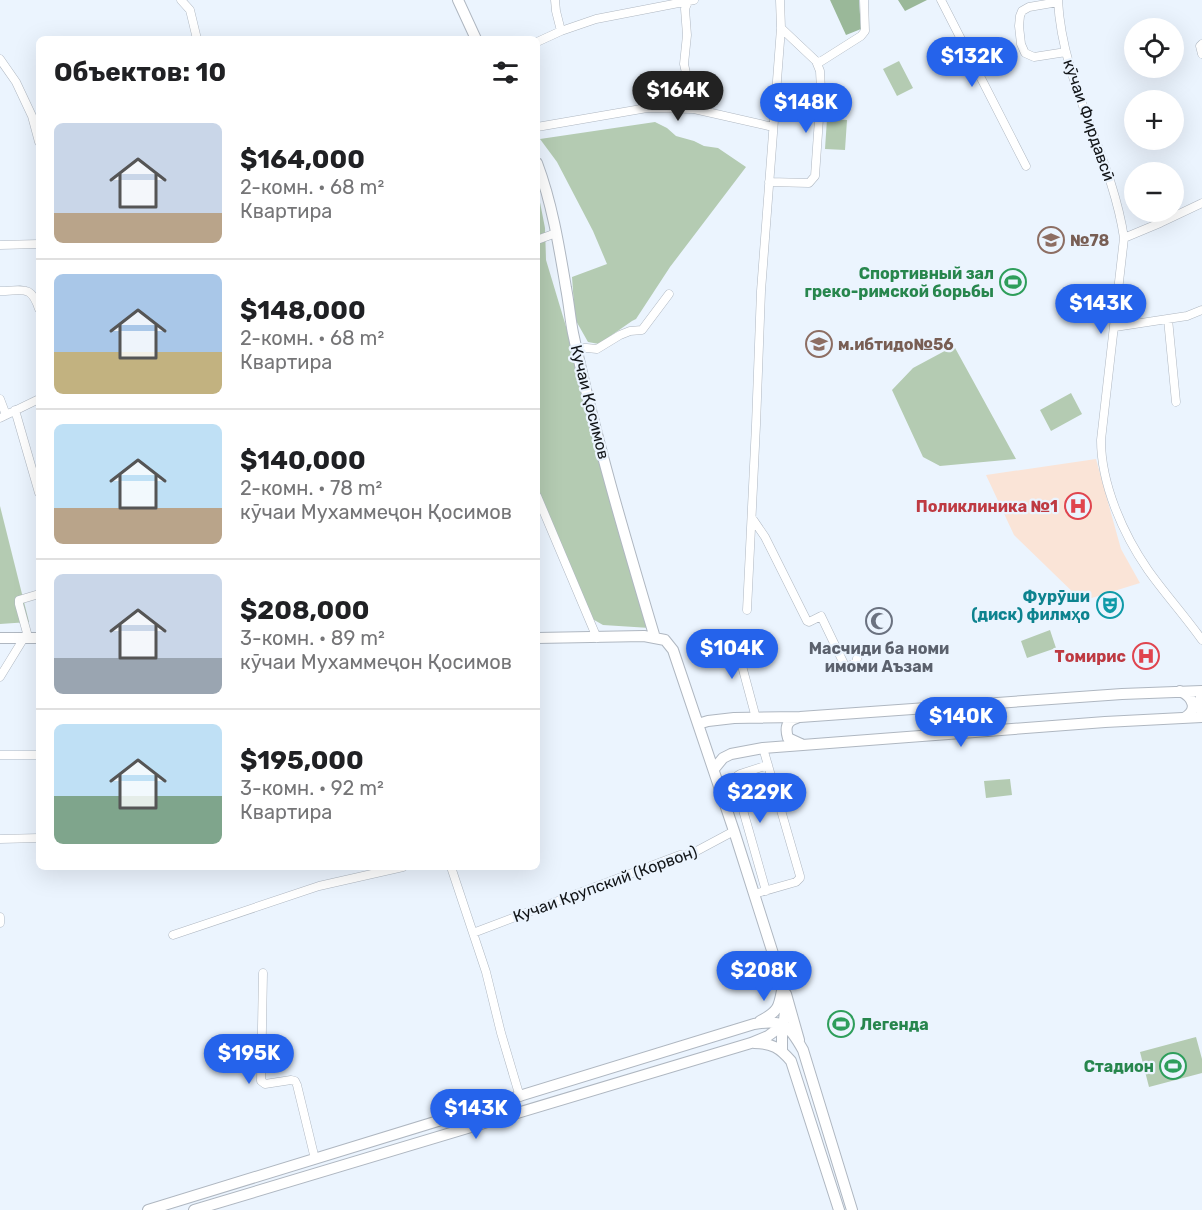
<!DOCTYPE html>
<html lang="ru">
<head>
<meta charset="utf-8">
<style>
	:root { --surface:#fff; --page:#f2f2f2; --text:#202124; --muted:#757577; --line:#e0e0e0; --accent:#2563eb }
	body { margin:0; font-family:Rubik,sans-serif; background:var(--page); color:var(--text); height:100vh; display:flex; flex-direction:column; font-size:22px; white-space:nowrap }
	* { box-sizing:border-box; margin:0 }
	p { font-size:20px; color:var(--muted) }
	.icon { flex:none; width:33px; height:33px; fill:none; stroke:currentColor; stroke-width:2; stroke-linecap:round; stroke-linejoin:round }
	.map { position:relative; flex:1; overflow:hidden }
	.panel { position:absolute; left:36px; top:36px; width:504px; height:834px; display:flex; flex-direction:column; background:var(--surface); border-radius:9px; box-shadow:0 6px 24px #0002 }
	.panel>* { flex:none }
	.buttons { position:absolute; left:1124px; top:18px; display:grid; gap:12px }
	.buttons a { display:grid; place-items:center; width:60px; height:60px; border-radius:50%; background:var(--surface); box-shadow:0 6px 24px #0002; font-size:30px }
	.price { position:absolute; translate:-50% -51px; padding:0 14px; border-radius:21px; background:var(--accent); color:#fff; font-size:20px; line-height:39px; filter:drop-shadow(0 2px 3px #0008) }
	.price::after { content:''; position:absolute; left:50%; top:36px; width:18px; height:14px; margin-left:-9px; background:inherit; clip-path:polygon(0 0,100% 0,50% 100%) }
	.price.active { background:#222; color:#fff }
	ul { padding:0; list-style:none }
	li { display:flex; align-items:center; gap:18px; height:150px; padding:0 18px }
	li+li { border-top:2px solid var(--line) }
	li span { display:grid; place-items:center; flex:none; width:168px; height:120px; border-radius:9px; color:#555 }
	li>.icon { margin-inline-start:auto }
	span .icon { width:72px; height:72px; fill:#fffc; stroke-width:1 }
	li b { font-size:26px }
	h2 { display:flex; justify-content:space-between; align-items:center; height:72px; padding:0 18px; font-size:26px }
	.map>svg:first-child { display:block }
	.medical { fill:#fae4d7 }
	.green { fill:#b4cbb2 }
	.forest { fill:#9ab899 }
	.lines { fill:none; stroke-linecap:round; stroke-linejoin:round }
	.street-casing { stroke:#afb7c1; stroke-width:9 }
	.secondary-casing { stroke:#afb7c1; stroke-width:12 }
	.street { stroke:#fff; stroke-width:8 }
	.secondary { stroke:#fff; stroke-width:10 }
	.labels { text-anchor:middle; dominant-baseline:central; stroke-width:4.5; stroke-linejoin:round; paint-order:stroke }
	.street-label { font-size:16px; fill:#121518; stroke:#ebf4fe }
	.education-label { font-size:16px; font-weight:bold; fill:#785e54; stroke:#ebf4fe; text-anchor:start }
	.leisure-label { font-size:16px; font-weight:bold; fill:#27864d; stroke:#ebf4fe; text-anchor:end }
	.health-label { font-size:16px; font-weight:bold; fill:#be3a42; stroke:#ebf4fe; text-anchor:end }
	.culture-label { font-size:16px; font-weight:bold; fill:#0d838f; stroke:#ebf4fe; text-anchor:end }
	.worship-label { font-size:16px; font-weight:bold; fill:#5b616d; stroke:#ebf4fe }
</style>
</head>
<body>
<div class="map">
<svg width="1202" height="1210" viewBox="0 0 1202 1210">
	<rect width="100%" height="100%" fill="#ebf4fe"/>
	<path class="medical" d="M1096,459L1121,549L1140,583L1082,601L1014,535L986,475Z"/>
	<path class="green" d="M899,61L913,88L897,96L883,69Z
		M827,119L847,120L845,150L825,149Z
		M655,122L667,128L676,136L694,141L704,146L718,148L746,167L670,267L636,319L632,321L599,344L588,342L575,319L572,277L607,264L593,231L557,162L540,139Z
		M537,187L545,228L546,260L589,403L650,628L603,625L589,617L537,492Z
		M954,346L1016,459L940,466L923,457L892,390L913,368Z
		M1071,393L1082,414L1051,431L1040,410Z
		M0,506L29,622L0,624Z
		M1050,630L1056,648L1027,658L1021,641Z
		M1010,779L1012,795L986,798L984,781Z
		M1196,1037L1202,1059V1073L1149,1087L1140,1052Z"/>
	<path class="forest" d="M830,0H859L861,29L846,35Z
		M898,0H927L905,11Z"/>
	<g class="lines">
		<defs>
			<path id="street" d="M181,0L190,10L197,39
				M555,0L556,11L561,31
				M941,0L1026,166
				M1058,0C1062,84 1112,156 1124,238L1101,440C1101,484 1123,534 1148,570C1165,594 1185,616 1202,640
				M1058,2L1029,7L1022,11L1020,16L1019,26L1021,44L1025,53L1034,57L1066,52
				M781,28L816,61L820,62L861,36L865,31L864,0
				M537,42L561,31L596,19L694,0
				M1202,44L1200,46L1202,54
				M0,59L16,82L32,116L39,142
				M694,109L773,127
				M537,127L647,108L694,109L684,64L687,35L685,9L688,1
				M769,182L809,183L815,176L821,90L820,71L816,61
				M1124,238L1160,223L1202,203
				M537,240L556,233
				M0,245L39,244
				M0,291C23,291 31,284 39,309
				M1168,319L1176,402
				M1115,327L1187,316L1202,310
				M576,347L597,349L620,335L630,331L642,330L669,294
				M0,399L6,415
				M15,410L39,493
				M0,418L39,399
				M537,496L597,638
				M752,518L765,537L807,621L809,622L821,616L846,668L856,662L859,652
				M747,610L756,425L761,291L781,28L780,0
				M734,636L756,718
				M0,677L27,633L19,604V600L39,594
				M0,755H39
				M0,839L39,838
				M451,867L486,972L501,1033L520,1097
				M766,891L735,782L737,776L740,774L768,765
				M754,894L796,882L800,878V876L763,748
				M0,917V923
				M473,933L680,855L691,854L734,831
				M173,935L319,886L403,867
				M263,973L261,1081L265,1084L291,1080L295,1081L297,1085L315,1159"/>
			<path id="secondary" d="M458,0L476,39
				M537,163C552,203 559,246 566,288C569,303 570,318 573,333C595,436 625,537 655,638
				M0,638H39
				M537,638L644,636L665,640L673,650L734,831L783,985C779,1006 780,1011 760,1021
				M1180,691C1193,697 1199,710 1184,718
				M1202,695C1199,700 1199,707 1202,711
				M797,718C786,721 785,728 788,738L801,744
				M698,724L708,721L734,718L800,717L1122,694L1202,691
				M714,769L723,758L731,754L763,748L1105,722L1202,717
				M786,994L799,1040
				M754,1043C772,1043 780,1048 791,1061L839,1210
				M782,1050V1037L786,1003
				M148,1210L754,1024C784,1019 789,1025 803,1050L852,1210
				M194,1210L751,1043L768,1036L783,1025"/>
		</defs>
		<use href="#street" class="street-casing"/>
		<use href="#secondary" class="secondary-casing"/>
		<use href="#street" class="street"/>
		<use href="#secondary" class="secondary"/>
	</g>
	<defs>
		<symbol id="school-ring" viewBox="-11 -11 22 22"><circle r="9.5" fill="#ebf4fe" stroke="#8d6e63" stroke-width="1.5"/><path d="M0-5L7-2L0 1L-7-2ZM-4 1L0 2.5L4 1V4Q0 6-4 4Z" fill="#8d6e63"/></symbol>
		<symbol id="stadium-ring" viewBox="-11 -11 22 22"><circle r="9.5" fill="#ebf4fe" stroke="#2e9e5b" stroke-width="1.5"/><path d="M0-5a6.5 5 0 1 0 0 10a6.5 5 0 1 0 0-10ZM-3.5-1.8h7v3.6h-7Z" fill="#2e9e5b"/></symbol>
		<symbol id="hospital-ring" viewBox="-11 -11 22 22"><circle r="9.5" fill="#ebf4fe" stroke="#e0444e" stroke-width="1.5"/><path d="M-5-5h3v3.5h4V-5h3V5h-3V1.5h-4V5h-3Z" fill="#e0444e"/></symbol>
		<symbol id="theatre-ring" viewBox="-11 -11 22 22"><circle r="9.5" fill="#ebf4fe" stroke="#0f9aa8" stroke-width="1.5"/><path d="M-5-5.5Q0-4 5-5.5V0Q5 5 0 6Q-5 5-5 0ZM-3.3-2.5H-1v1.5H-3.3ZM1-2.5H3.3v1.5H1ZM-2.8 1Q0 5.5 2.8 1Z" fill="#0f9aa8"/></symbol>
		<symbol id="mosque-ring" viewBox="-11 -11 22 22"><circle r="9.5" fill="#ebf4fe" stroke="#6b7280" stroke-width="1.5"/><path d="M3.5-4.9A6 6 0 1 0 3.5 4.9A5 5 0 1 1 3.5-4.9Z" fill="#6b7280"/></symbol>
	</defs>
	<g fill-rule="evenodd">
		<use href="#school-ring" x="1036" y="225" width="30" height="30"/>
		<use href="#stadium-ring" x="998" y="267" width="30" height="30"/>
		<use href="#school-ring" x="804" y="329" width="30" height="30"/>
		<use href="#hospital-ring" x="1063" y="491" width="30" height="30"/>
		<use href="#theatre-ring" x="1095" y="590" width="30" height="30"/>
		<use href="#mosque-ring" x="864" y="606" width="30" height="30"/>
		<use href="#hospital-ring" x="1131" y="641" width="30" height="30"/>
		<use href="#stadium-ring" x="826" y="1009" width="30" height="30"/>
		<use href="#stadium-ring" x="1158" y="1051" width="30" height="30"/>
	</g>
	<g class="labels">
		<g class="street-label">
			<text transform="translate(1089 120) rotate(71)">кӯчаи Фирдавсӣ</text>
			<text transform="translate(590 402) rotate(76)">Кучаи Қосимов</text>
			<text transform="translate(605 884) rotate(-20)">Кучаи Крупский (Корвон)</text>
		</g>
		<g class="education-label">
			<text x="1070" y="240">№78</text>
			<text x="838" y="344">м.ибтидо№56</text>
		</g>
		<g class="leisure-label">
			<text x="994" y="273">Спортивный зал<tspan x="994" dy="18">греко-римской борьбы</tspan></text>
			<text x="860" y="1024" text-anchor="start">Легенда</text>
			<text x="1154" y="1066">Стадион</text>
		</g>
		<g class="health-label">
			<text x="1058" y="506">Поликлиника №1</text>
			<text x="1126" y="656">Томирис</text>
		</g>
		<g class="culture-label">
			<text x="1090" y="596">Фурӯши<tspan x="1090" dy="18">(диск) филмҳо</tspan></text>
		</g>
		<g class="worship-label">
			<text x="879" y="648">Масчиди ба номи<tspan x="879" dy="18">имоми Аъзам</tspan></text>
		</g>
	</g>
</svg>
<div class="buttons">
<a><svg class="icon" aria-label="locate" viewBox="0 0 24 24"><circle cx="12" cy="12" r="6"/><path d="M12 2v4M12 18v4M2 12h4M18 12h4"/></svg></a>
<a>+</a>
<a>−</a>
</div>
<b class="price" style="left:972px;top:88px">$132K</b>
<b class="price active" style="left:678px;top:122px">$164K</b>
<b class="price" style="left:806px;top:134px">$148K</b>
<b class="price" style="left:1101px;top:335px">$143K</b>
<b class="price" style="left:732px;top:680px">$104K</b>
<b class="price" style="left:961px;top:748px">$140K</b>
<b class="price" style="left:760px;top:824px">$229K</b>
<b class="price" style="left:764px;top:1002px">$208K</b>
<b class="price" style="left:249px;top:1085px">$195K</b>
<b class="price" style="left:476px;top:1140px">$143K</b>
<section class="panel">
<h2>Объектов: 10<svg class="icon" aria-label="filters" viewBox="0 0 24 24"><path d="M4 7h16M4 17h16"/><circle cx="9" cy="7" r="2"/><circle cx="15" cy="17" r="2"/></svg></h2>
<ul>
<li><span style="background:linear-gradient(#c9d6e8 75%,#b9a48a 0)"><svg class="icon" aria-label="home" viewBox="0 0 24 24"><path d="M3 11l9-7 9 7M6 9v11h12V9"/></svg></span><div><b>$164,000</b><p>2-комн. · 68 m²</p><p>Квартира</p></div></li>
<li><span style="background:linear-gradient(#a9c7e8 65%,#c2b280 0)"><svg class="icon" aria-label="home" viewBox="0 0 24 24"><path d="M3 11l9-7 9 7M6 9v11h12V9"/></svg></span><div><b>$148,000</b><p>2-комн. · 68 m²</p><p>Квартира</p></div></li>
<li><span style="background:linear-gradient(#bfe0f5 70%,#b9a48a 0)"><svg class="icon" aria-label="home" viewBox="0 0 24 24"><path d="M3 11l9-7 9 7M6 9v11h12V9"/></svg></span><div><b>$140,000</b><p>2-комн. · 78 m²</p><p>кӯчаи Мухаммеҷон Қосимов</p></div></li>
<li><span style="background:linear-gradient(#c9d6e8 70%,#9aa5b1 0)"><svg class="icon" aria-label="home" viewBox="0 0 24 24"><path d="M3 11l9-7 9 7M6 9v11h12V9"/></svg></span><div><b>$208,000</b><p>3-комн. · 89 m²</p><p>кӯчаи Мухаммеҷон Қосимов</p></div></li>
<li><span style="background:linear-gradient(#bfe0f5 60%,#7fa58c 0)"><svg class="icon" aria-label="home" viewBox="0 0 24 24"><path d="M3 11l9-7 9 7M6 9v11h12V9"/></svg></span><div><b>$195,000</b><p>3-комн. · 92 m²</p><p>Квартира</p></div></li>
</ul>
</section>
</div>
</body>
</html>
